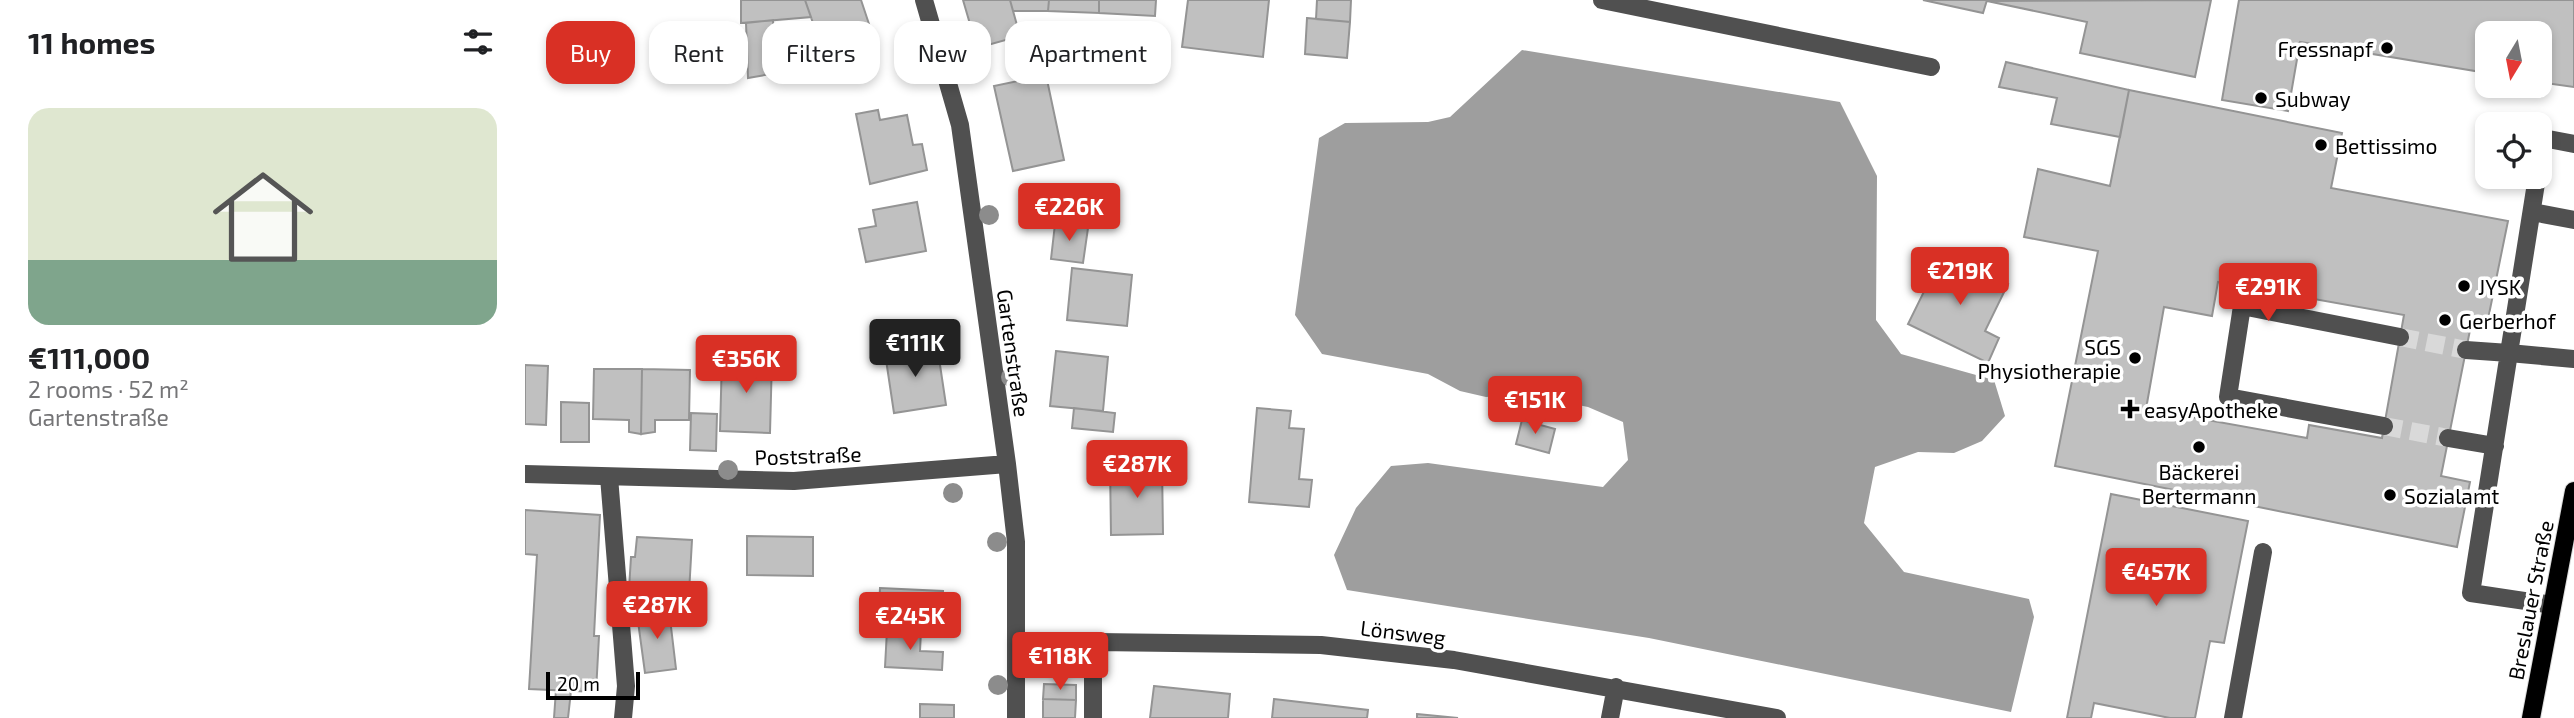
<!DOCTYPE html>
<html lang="en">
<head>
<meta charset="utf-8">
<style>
	:root { --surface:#fff; --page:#f6f6f6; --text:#202124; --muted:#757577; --accent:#d93025 }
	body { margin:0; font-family:"Exo 2",sans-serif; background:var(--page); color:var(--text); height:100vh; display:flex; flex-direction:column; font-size:26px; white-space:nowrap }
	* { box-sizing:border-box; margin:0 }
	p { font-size:23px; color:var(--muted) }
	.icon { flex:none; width:38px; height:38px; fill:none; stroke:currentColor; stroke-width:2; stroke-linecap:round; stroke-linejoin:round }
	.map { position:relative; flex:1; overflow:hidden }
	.side { display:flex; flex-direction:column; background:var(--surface); width:525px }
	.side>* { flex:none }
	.hud { position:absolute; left:21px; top:21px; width:665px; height:63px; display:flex; gap:14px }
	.needle { width:46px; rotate:190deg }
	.tools { position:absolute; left:1950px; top:21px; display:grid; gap:14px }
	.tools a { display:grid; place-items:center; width:77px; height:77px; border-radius:14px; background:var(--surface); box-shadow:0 4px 10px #0003; font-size:35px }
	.scale { position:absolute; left:21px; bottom:18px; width:94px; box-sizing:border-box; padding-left:7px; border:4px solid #000; border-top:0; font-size:19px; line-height:24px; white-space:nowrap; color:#000; -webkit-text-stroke:5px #fff; paint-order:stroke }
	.price { position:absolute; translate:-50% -60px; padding:0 16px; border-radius:7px; background:var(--accent); color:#fff; font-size:23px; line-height:46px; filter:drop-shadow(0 2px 4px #0008) }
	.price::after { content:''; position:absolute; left:50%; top:42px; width:21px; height:16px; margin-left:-10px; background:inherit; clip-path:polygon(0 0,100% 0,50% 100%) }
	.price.on { background:#222; color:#fff }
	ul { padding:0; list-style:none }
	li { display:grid; align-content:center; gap:14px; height:371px; padding:0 28px }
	li span { display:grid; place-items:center; height:217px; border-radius:21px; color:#555 }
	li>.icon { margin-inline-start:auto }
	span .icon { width:126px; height:126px; fill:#fffc; stroke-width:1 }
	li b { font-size:30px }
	h2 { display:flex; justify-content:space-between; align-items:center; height:84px; padding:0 28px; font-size:30px }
	.pill { padding:0 24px; border-radius:21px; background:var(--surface); box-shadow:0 4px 10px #0003; font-size:24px; line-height:63px }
	.pill.on { background:var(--accent); color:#fff }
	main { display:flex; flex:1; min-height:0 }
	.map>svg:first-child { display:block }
	.water { fill:#9e9e9e }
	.building { fill:#c0c0c0; stroke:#949494; stroke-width:2; fill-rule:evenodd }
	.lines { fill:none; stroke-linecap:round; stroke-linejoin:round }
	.minor-tunnel { stroke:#d9d9d9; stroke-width:18; stroke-dasharray:18 9; stroke-linecap:butt }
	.major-casing { stroke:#dbdbdb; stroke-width:20 }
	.minor { stroke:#505050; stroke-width:18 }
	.major { stroke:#000; stroke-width:18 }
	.tree { fill:#8c8c8c }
	.poi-dot { fill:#000; stroke:#fff; stroke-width:2.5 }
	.labels { text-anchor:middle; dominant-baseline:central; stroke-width:7; stroke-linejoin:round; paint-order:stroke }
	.poi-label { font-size:21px; fill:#000; stroke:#fff; text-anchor:start }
	.street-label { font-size:21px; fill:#000; stroke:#fff }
</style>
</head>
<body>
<main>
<section class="side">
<h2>11 homes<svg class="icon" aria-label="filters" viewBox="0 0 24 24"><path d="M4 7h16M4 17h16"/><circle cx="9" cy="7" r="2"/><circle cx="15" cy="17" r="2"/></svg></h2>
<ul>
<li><span style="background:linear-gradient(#dfe7d0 70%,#7fa58c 0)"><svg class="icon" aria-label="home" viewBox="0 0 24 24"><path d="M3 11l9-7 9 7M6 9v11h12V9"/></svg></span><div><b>€111,000</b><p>2 rooms · 52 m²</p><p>Gartenstraße</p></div></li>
</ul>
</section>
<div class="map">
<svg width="2049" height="718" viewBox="0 0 2049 718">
	<rect width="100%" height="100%" fill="#fff"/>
	<path class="water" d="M997,50L1315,102L1352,176L1351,320L1376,354L1469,380L1480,416L1457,441L1429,453L1393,452L1350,467L1339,523L1379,572L1504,599L1509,617L1486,712L1124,638L822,590L809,555L831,508L866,466L903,463L1078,487L1103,460L1098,422L1063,407L999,394L961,397L935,391L903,374L797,354L770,315L794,138L820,123L903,122L925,117Z"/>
	<path class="building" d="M216,0H280L286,17L216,23Z
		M280,0H336L348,36L298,52Z
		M438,0H485L495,36L452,48Z
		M485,0H524L523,11H488Z
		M524,0H574V13L523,11Z
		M574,0H631L630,16L574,13Z
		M663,0H744L738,57L657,47Z
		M792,0H826L825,22L791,19Z
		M1398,0H1462L1458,13Z
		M1686,0L1670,77L1555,53L1562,22L1462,1Z
		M1714,0H2049V87L2014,82V33H1962V73L1775,42L1763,111L1697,100Z
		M782,18L825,22L822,58L780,54Z
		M248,20L251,73L223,78L221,23Z
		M1481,62L1604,90L1595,137L1526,124L1532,98L1474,87Z
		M521,75L539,160L488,171L469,86Z
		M1604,90L1817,133L1806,188L1983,221L1961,329L1946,325L1916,476L1945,482L1932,547L1530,466L1573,251L1499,237L1513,169L1585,186ZM1693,282L1879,315L1857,438L1784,425L1782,438L1621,409L1639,307L1687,316Z
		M353,110L355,120L382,115L388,145L397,144L402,170L345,184L331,114Z
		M392,202L401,251L341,262L334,229L351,226L348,210Z
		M530,224L563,228L558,263L526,259Z
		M1418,253L1483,284L1460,331L1474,338L1463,363L1383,324Z
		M547,268L607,275L602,326L542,320Z
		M412,345L421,405L369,413L360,353Z
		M531,351L583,357L578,411L525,406Z
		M197,357L247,358L245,433L195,431Z
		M0,365L23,366L21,425L0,424Z
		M69,369H117L116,434L104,432V420L68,419Z
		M117,369L165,370L164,420H130V432L116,434Z
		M36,402L64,403V442H36Z
		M549,408L590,413L588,432L547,428Z
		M732,408L766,411L764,428L779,429L774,479L787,480L784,507L724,502Z
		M166,413L192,414L191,451L165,450Z
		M997,420L1030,429L1024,453L991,444Z
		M637,464L638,534L586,535L585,465Z
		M1586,494L1723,521L1699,643L1685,641L1670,718H1645L1569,703L1566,718H1542Z
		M0,510L75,515L69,636H74L71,692L4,689L12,555L0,554Z
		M222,536L288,537V576L222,575Z
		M112,537L167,540L164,593L104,589L106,557H110Z
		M355,588L418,591L416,632L353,630Z
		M144,610L151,669L120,673L112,614Z
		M362,630L396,631L395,651L418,652L417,670L360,667Z
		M519,684L551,685V700L518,699Z
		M629,686L705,694L703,718H625Z
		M31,690L46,691L43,718H29Z
		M518,699L551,700L550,718H518Z
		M749,699L843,710L842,718H747Z
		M395,704L429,705V718H395Z
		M892,714L933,718H892Z"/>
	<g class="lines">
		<path class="minor-tunnel" d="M1875,337L1941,350
			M1859,426L1923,438"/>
		<defs>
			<path id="major" d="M2006,718L2049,491"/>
		</defs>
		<use href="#major" class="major-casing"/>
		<path class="minor" d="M399,0L435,125L482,464L491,542V718
			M1077,0L1406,67
			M2014,163L2018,138L2049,144
			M2012,177L1984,353L2049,359
			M2007,212L2049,220
			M1941,350L1984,353L1946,593L2027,605
			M1859,426L1703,397L1717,306L1875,337
			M1923,438L1970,446
			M0,474L269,481L482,464
			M84,477L101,686L98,718
			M493,641L796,645L929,660L1252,718
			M568,718V642
			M1085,718L1091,687
			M1708,718L1738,552"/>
		<use href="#major" class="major"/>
	</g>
	<g class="tree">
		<circle cx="464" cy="215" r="10"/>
		<circle cx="486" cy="377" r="10"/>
		<circle cx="203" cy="470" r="10"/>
		<circle cx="428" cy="493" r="10"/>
		<circle cx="472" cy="542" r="10"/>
		<circle cx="473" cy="685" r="10"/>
	</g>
	<g class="poi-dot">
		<circle cx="1862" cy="48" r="7"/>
		<circle cx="1736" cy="98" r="7"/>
		<circle cx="1796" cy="145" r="7"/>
		<circle cx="1939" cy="286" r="7"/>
		<circle cx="1920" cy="320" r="7"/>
		<circle cx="1610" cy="358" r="7"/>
		<path d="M1601.5 398.5h7v7h7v7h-7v7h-7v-7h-7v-7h7z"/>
		<circle cx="1674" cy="447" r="7"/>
		<circle cx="1865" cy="495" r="7"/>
	</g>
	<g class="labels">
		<g class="poi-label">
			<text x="1848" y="48" text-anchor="end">Fressnapf</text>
			<text x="1750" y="98">Subway</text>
			<text x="1810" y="145">Bettissimo</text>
			<text x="1953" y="286">JYSK</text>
			<text x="1934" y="320">Gerberhof</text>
			<text x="1596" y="346" text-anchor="end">SGS<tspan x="1596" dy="24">Physiotherapie</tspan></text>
			<text x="1619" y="409">easyApotheke</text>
			<text x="1674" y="471" text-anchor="middle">Bäckerei<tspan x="1674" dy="24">Bertermann</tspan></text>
			<text x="1879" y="495">Sozialamt</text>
		</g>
		<g class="street-label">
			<text transform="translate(489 353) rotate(82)">Gartenstraße</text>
			<text transform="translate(283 455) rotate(-2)">Poststraße</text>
			<text transform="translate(2005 600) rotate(-79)">Breslauer Straße</text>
			<text transform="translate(878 632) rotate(7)">Lönsweg</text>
		</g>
	</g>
</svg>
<div class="tools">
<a><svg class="needle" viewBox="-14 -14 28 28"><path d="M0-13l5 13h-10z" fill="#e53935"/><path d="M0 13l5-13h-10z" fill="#757577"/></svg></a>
<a><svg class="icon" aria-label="locate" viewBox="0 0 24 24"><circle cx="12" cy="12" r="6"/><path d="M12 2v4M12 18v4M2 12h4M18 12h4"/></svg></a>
</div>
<div class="scale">20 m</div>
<b class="price" style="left:544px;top:243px">€226K</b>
<b class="price" style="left:1435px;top:307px">€219K</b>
<b class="price" style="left:1743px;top:323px">€291K</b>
<b class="price on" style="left:390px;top:379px">€111K</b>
<b class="price" style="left:221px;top:395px">€356K</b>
<b class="price" style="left:1010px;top:436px">€151K</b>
<b class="price" style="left:612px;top:500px">€287K</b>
<b class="price" style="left:1631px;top:608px">€457K</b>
<b class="price" style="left:132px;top:641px">€287K</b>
<b class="price" style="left:385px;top:652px">€245K</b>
<b class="price" style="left:535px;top:692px">€118K</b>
<div class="hud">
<a class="pill on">Buy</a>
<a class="pill">Rent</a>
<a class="pill">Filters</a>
<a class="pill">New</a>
<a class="pill">Apartment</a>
</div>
</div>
</main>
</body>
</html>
